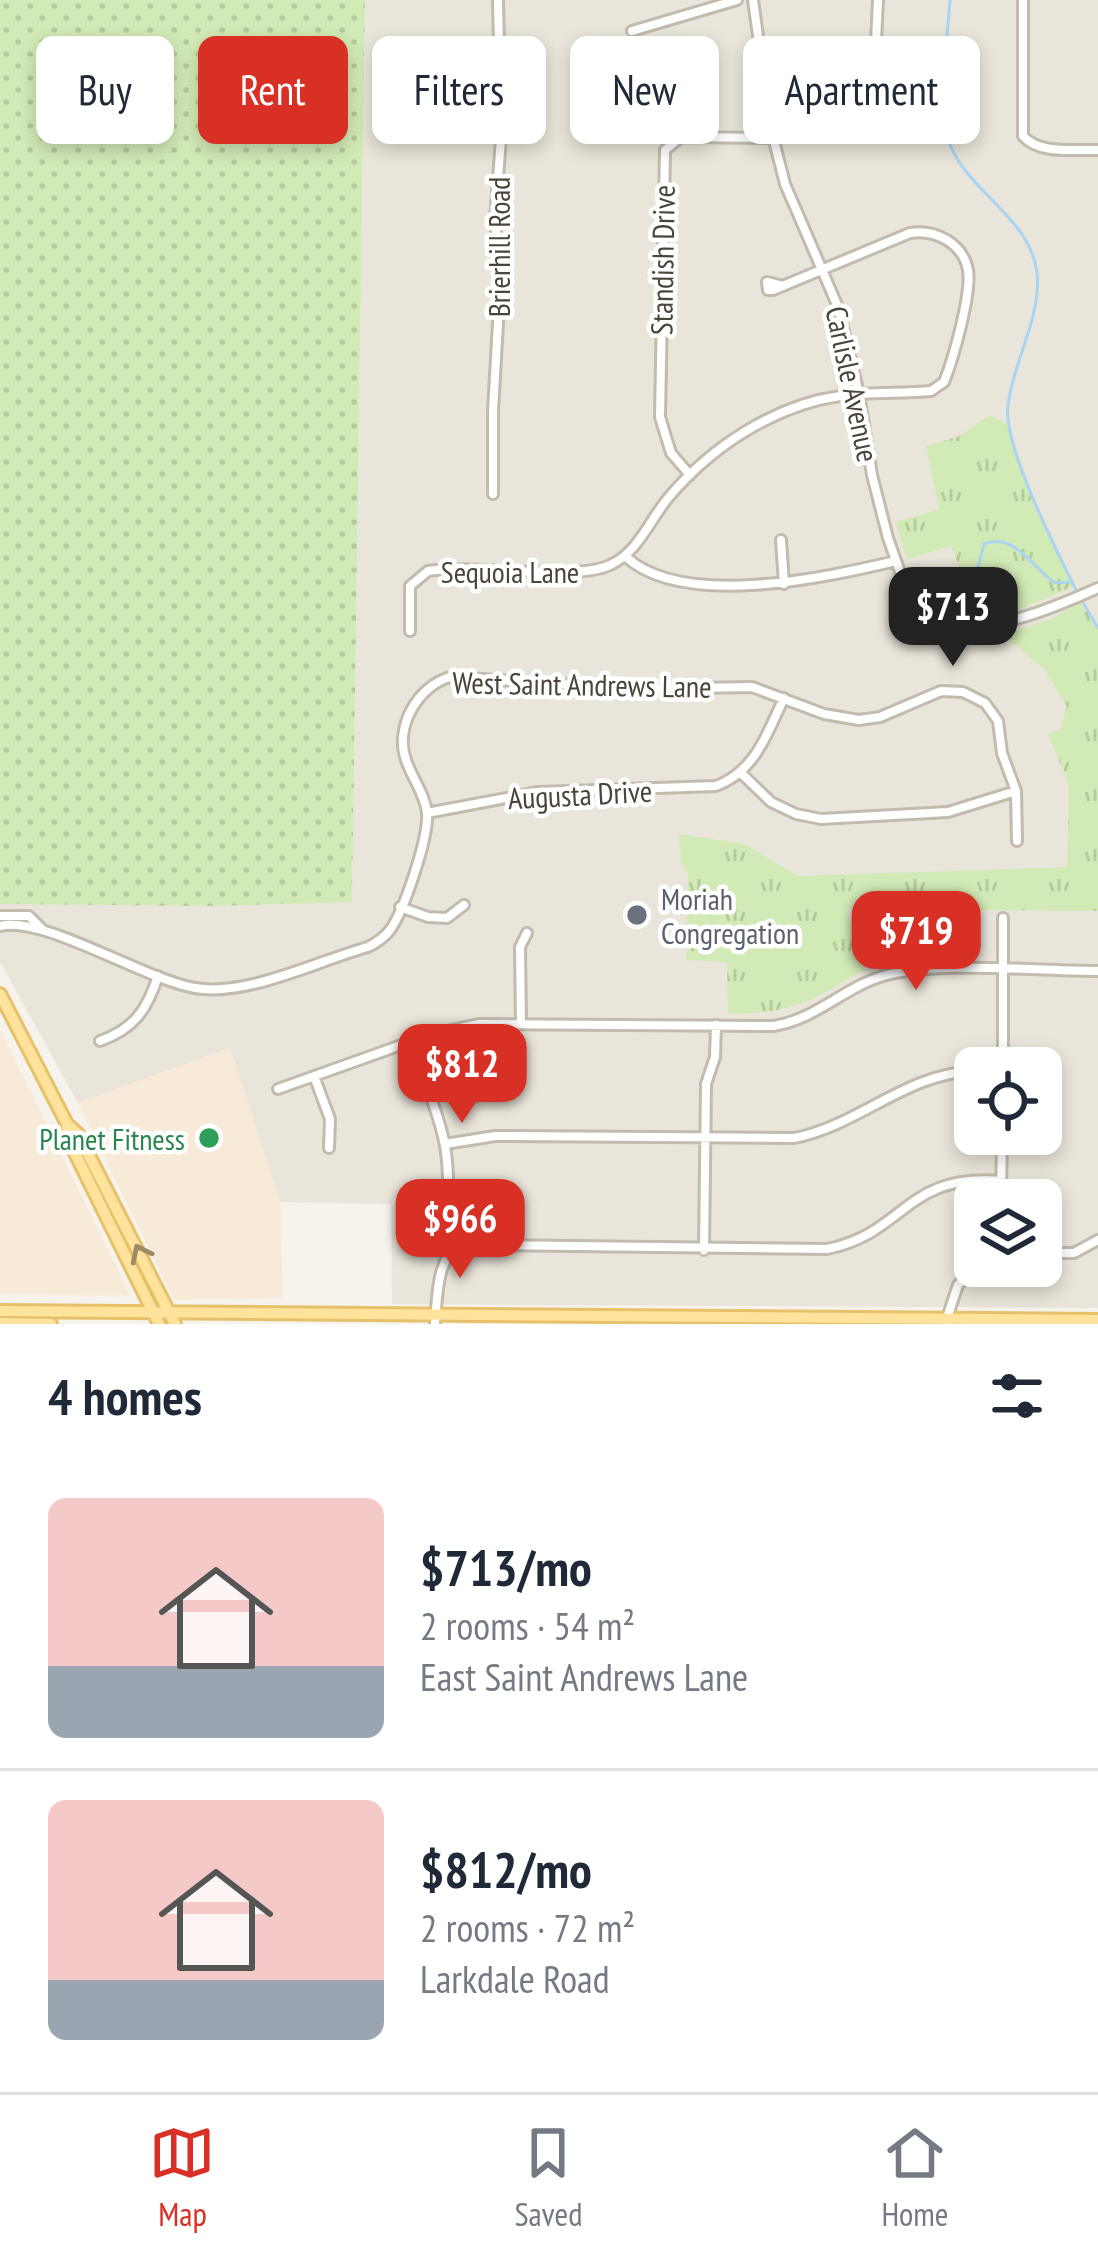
<!DOCTYPE html>
<html lang="en">
<head>
<meta charset="utf-8">
<style>
	:root { --surface:#fff; --page:#f2f2f3; --text:#1f2937; --muted:#747a83; --line:#e0e1e3; --accent:#d93025 }
	body { margin:0; font-family:"PT Sans Narrow",sans-serif; background:var(--page); color:var(--text); height:100vh; display:flex; flex-direction:column; font-size:45px; white-space:nowrap }
	* { box-sizing:border-box; margin:0 }
	p { font-size:39px; color:var(--muted) }
	.icon { flex:none; width:66px; height:66px; fill:none; stroke:currentColor; stroke-width:2; stroke-linecap:round; stroke-linejoin:round }
	.map { position:relative; height:1324px; overflow:hidden }
	.drawer { display:flex; flex-direction:column; background:var(--surface); flex:1 }
	.drawer>* { flex:none }
	.guide { position:absolute; left:36px; top:36px; width:1026px; height:108px; display:flex; gap:24px }
	.tools { position:absolute; left:954px; top:1047px; display:grid; gap:24px }
	.tools a { display:grid; place-items:center; width:108px; height:108px; border-radius:18px; background:var(--surface); box-shadow:0 6px 18px #0003; font-size:60px }
	.price { position:absolute; translate:-50% -102px; padding:0 27px; border-radius:24px; background:var(--accent); color:#fff; font-size:39px; line-height:78px; filter:drop-shadow(0 3px 6px #0008) }
	.price::after { content:''; position:absolute; left:50%; top:72px; width:36px; height:27px; margin-left:-18px; background:inherit; clip-path:polygon(0 0,100% 0,50% 100%) }
	.price.selected { background:#222; color:#fff }
	ul { padding:0; list-style:none }
	li { display:flex; align-items:center; gap:36px; height:300px; padding:0 48px }
	li+li { border-top:3px solid var(--line) }
	li span { display:grid; place-items:center; flex:none; width:336px; height:240px; border-radius:18px; color:#555 }
	li>.icon { margin-inline-start:auto }
	span .icon { width:144px; height:144px; fill:#fffc; stroke-width:1 }
	li b { font-size:51px }
	h2 { display:flex; justify-content:space-between; align-items:center; height:144px; padding:0 48px; font-size:51px }
	.chip { padding:0 42px; border-radius:18px; background:var(--surface); box-shadow:0 6px 18px #0003; font-size:42px; line-height:108px }
	.chip.selected { background:var(--accent); color:#fff }
	.menu { display:flex; justify-content:space-around; align-items:center; height:168px; border-top:3px solid var(--line); background:var(--surface); font-size:33px; color:var(--muted) }
	.menu a { display:grid; justify-items:center; gap:6px }
	.menu .selected { color:var(--accent) }
	.map>svg:first-child { display:block }
	.residential { fill:#eae5da; fill-rule:evenodd }
	.commercial { fill:#f7ead8 }
	.grass { fill:url(#grass-dots) }
	.park { fill:url(#park-tufts) }
	.pitch { fill:#d2eab5 }
	.lines { fill:none; stroke-linecap:round; stroke-linejoin:round }
	.stream { stroke:#a9d4f2; stroke-width:3 }
	.street-casing { stroke:#c2bbae; stroke-width:14 }
	.primary-casing { stroke:#e6c16a; stroke-width:16 }
	.street { stroke:#fff; stroke-width:8 }
	.primary { stroke:#ffe39c; stroke-width:10 }
	.oneway { stroke:#9c8c66 }
	.worship-dot { fill:#6b7280; stroke:#fff; stroke-width:4.5 }
	.leisure-dot { fill:#2e9e5b; stroke:#fff; stroke-width:4.5 }
	.labels { text-anchor:middle; dominant-baseline:central; stroke-width:9; stroke-linejoin:round; paint-order:stroke }
	.street-label { font-size:30px; fill:#4b4439; stroke:#fff }
	.worship-label { font-size:30px; fill:#5b616d; stroke:#fff; text-anchor:start }
	.leisure-label { font-size:30px; fill:#27864d; stroke:#fff; text-anchor:end }
</style>
</head>
<body>
<div class="map">
<svg width="1098" height="1324" viewBox="0 0 1098 1324">
	<defs>
		<pattern id="grass-dots" width="8" height="8" patternUnits="userSpaceOnUse" patternTransform="scale(3)"><rect width="8" height="8" fill="#d2eab5"/><path d="M2 2h.1M6 6h.1" fill="none" stroke="#b6ca9c" stroke-width="1.8" stroke-linecap="round"/></pattern>
		<pattern id="park-tufts" width="24" height="20" patternUnits="userSpaceOnUse" patternTransform="scale(3)"><rect width="24" height="20" fill="#d2eab5"/><path d="M3 7l-1-3M5 7V3M7 7l1-3M15 17l-1-3M17 17v-4M19 17l1-3" fill="none" stroke="#b6ca9c"/></pattern>
	</defs>
	<rect width="100%" height="100%" fill="#f6f3ec"/>
	<path class="residential" d="M365,0H1098V1308L392,1304L391,1204L280,1202L230,1048L78,1103L0,962V904L352,902ZM975,1068H1041V1134H975ZM975,1200H1041V1266H975Z"/>
	<path class="commercial" d="M0,1029L130,1295L0,1294Z
		M230,1048L280,1202L283,1298L174,1300L78,1103Z"/>
	<path class="grass" d="M0,0H365L352,902L214,906L0,904Z"/>
	<path class="park" d="M989,415L1008,424L1033,497L1074,586L1013,612L930,618L971,598L951,546L907,559L896,522L939,509L926,446L960,436Z
		M1080,602L1098,628V911L846,909L865,969C809,1002 795,1013 728,1014L727,962L686,960L688,874L681,862L679,834L744,844L798,876L1067,867L1069,785L1048,734L1061,728L1067,707L1045,670L1003,635L1053,618Z"/>
	<path class="pitch" d="M738,865L740,900L725,903L724,934H704L705,868Z
		M807,946L808,970L785,971L789,997L765,1001L759,994L758,974L779,972L762,971L761,948Z"/>
	<g class="lines">
		<path class="stream" d="M950,0C948,39 936,100 947,137C964,191 1029,215 1037,272C1042,316 1013,362 1008,405C1002,445 1058,553 1077,592
			M1082,601L1098,628
			M980,610L981,589L976,575L984,544C1014,532 1032,567 1055,583L1070,582"/>
		<defs>
			<path id="street" d="M753,0L771,129L785,184L838,307L859,394L872,475L888,538L917,620L925,628C998,629 1031,618 1098,588
				M878,0L873,103L878,126
				M1023,0V136C1040,155 1074,149 1098,150
				M632,31L737,0
				M763,63L875,57
				M690,475L671,453L660,417L665,150L681,137L773,138
				M493,494V411L500,287L495,219L501,138L498,0
				M781,540L784,584
				M625,556C682,610 827,577 896,561
				M410,631V586L428,571C474,564 573,582 610,565C638,553 650,519 669,497C711,447 775,405 840,396C870,391 901,394 931,391L944,382C953,360 972,293 968,270C963,243 935,229 910,233L773,290H768L767,282L783,286
				M741,773L771,802L796,814L821,819L948,812L1016,791
				M427,813L538,792L716,786C756,771 767,733 784,698
				M400,907L428,917L447,918L464,905
				M0,916H29L42,929
				M0,926C43,915 143,979 195,988C247,997 317,961 368,947C376,943 384,938 390,930C404,911 429,837 427,813C425,794 412,778 406,760C394,727 418,686 450,677L638,689L752,687L824,714L859,720L880,717L941,691L963,692L985,703L998,721L1002,753L1016,791L1017,841
				M521,1023L520,947L527,933
				M100,1041C134,1029 147,1010 158,976
				M411,1042C422,1074 437,1108 444,1141C455,1188 433,1219 492,1245L827,1249C906,1233 905,1173 1001,1181
				M1003,1068V918
				M314,1076L330,1119L329,1148
				M278,1089L432,1034L479,1024L773,1026C815,1020 843,988 883,976C937,961 1039,971 1098,971
				M445,1144L495,1136L794,1138C860,1125 906,1073 975,1071
				M1001,1200L1002,1134
				M704,1250L706,1084L715,1057L716,1025
				M1041,1253H1074L1098,1240
				M946,1321L958,1285L977,1266
				M435,1324C438,1282 437,1263 466,1230"/>
			<path id="primary" d="M0,994L67,1124L78,1134L175,1324
				M67,1124L68,1139L159,1324
				M0,1311L1098,1320
				M0,1323L51,1324"/>
		</defs>
		<use href="#street" class="street-casing"/>
		<use href="#primary" class="primary-casing"/>
		<use href="#street" class="street"/>
		<use href="#primary" class="primary"/>
	</g>
	<defs><path id="oneway-chevron" d="M-2-3.5L2.5 0L-2 3.5" fill="none" stroke-width="1.6" stroke-linecap="round" stroke-linejoin="round" transform="scale(3)"/></defs>
	<use class="oneway" href="#oneway-chevron" transform="translate(140 1253) rotate(-116)"/>
	<circle class="worship-dot" cx="637" cy="915" r="12"/>
	<circle class="leisure-dot" cx="209" cy="1138" r="12"/>
	<g class="labels">
		<g class="street-label">
			<text transform="translate(498 247) rotate(-90)">Brierhill Road</text>
			<text transform="translate(662 260) rotate(-89)">Standish Drive</text>
			<text transform="translate(853 384) rotate(78)">Carlisle Avenue</text>
			<text x="510" y="571">Sequoia Lane</text>
			<text transform="translate(582 684) rotate(1)">West Saint Andrews Lane</text>
			<text transform="translate(580 794) rotate(-3)">Augusta Drive</text>
		</g>
		<g class="worship-label">
			<text x="661" y="898">Moriah<tspan x="661" dy="34">Congregation</tspan></text>
		</g>
		<g class="leisure-label">
			<text x="185" y="1138">Planet Fitness</text>
		</g>
	</g>
</svg>
<div class="tools">
<a><svg class="icon" aria-label="locate" viewBox="0 0 24 24"><circle cx="12" cy="12" r="6"/><path d="M12 2v4M12 18v4M2 12h4M18 12h4"/></svg></a>
<a><svg class="icon" aria-label="layers" viewBox="0 0 24 24"><path d="M12 4l9 5-9 5-9-5zM3 14l9 5 9-5"/></svg></a>
</div>
<b class="price selected" style="left:953px;top:669px">$713</b>
<b class="price" style="left:916px;top:993px">$719</b>
<b class="price" style="left:462px;top:1126px">$812</b>
<b class="price" style="left:460px;top:1281px">$966</b>
<div class="guide">
<a class="chip">Buy</a>
<a class="chip selected">Rent</a>
<a class="chip">Filters</a>
<a class="chip">New</a>
<a class="chip">Apartment</a>
</div>
</div>
<section class="drawer">
<h2>4 homes<svg class="icon" aria-label="filters" viewBox="0 0 24 24"><path d="M4 7h16M4 17h16"/><circle cx="9" cy="7" r="2"/><circle cx="15" cy="17" r="2"/></svg></h2>
<ul>
<li><span style="background:linear-gradient(#f6c9c9 70%,#9aa5b1 0)"><svg class="icon" aria-label="home" viewBox="0 0 24 24"><path d="M3 11l9-7 9 7M6 9v11h12V9"/></svg></span><div><b>$713/mo</b><p>2 rooms · 54 m²</p><p>East Saint Andrews Lane</p></div></li>
<li><span style="background:linear-gradient(#f6c9c9 75%,#9aa5b1 0)"><svg class="icon" aria-label="home" viewBox="0 0 24 24"><path d="M3 11l9-7 9 7M6 9v11h12V9"/></svg></span><div><b>$812/mo</b><p>2 rooms · 72 m²</p><p>Larkdale Road</p></div></li>
</ul>
</section>
<nav class="menu">
<a class="selected"><svg class="icon" aria-label="map" viewBox="0 0 24 24"><path d="M3 6l6-2 6 2 6-2v14l-6 2-6-2-6 2zM9 4v14M15 6v14"/></svg>Map</a>
<a><svg class="icon" aria-label="saved" viewBox="0 0 24 24"><path d="M7 4h10v16l-5-4-5 4z"/></svg>Saved</a>
<a><svg class="icon" aria-label="home" viewBox="0 0 24 24"><path d="M3 11l9-7 9 7M6 9v11h12V9"/></svg>Home</a>
</nav>
</body>
</html>
